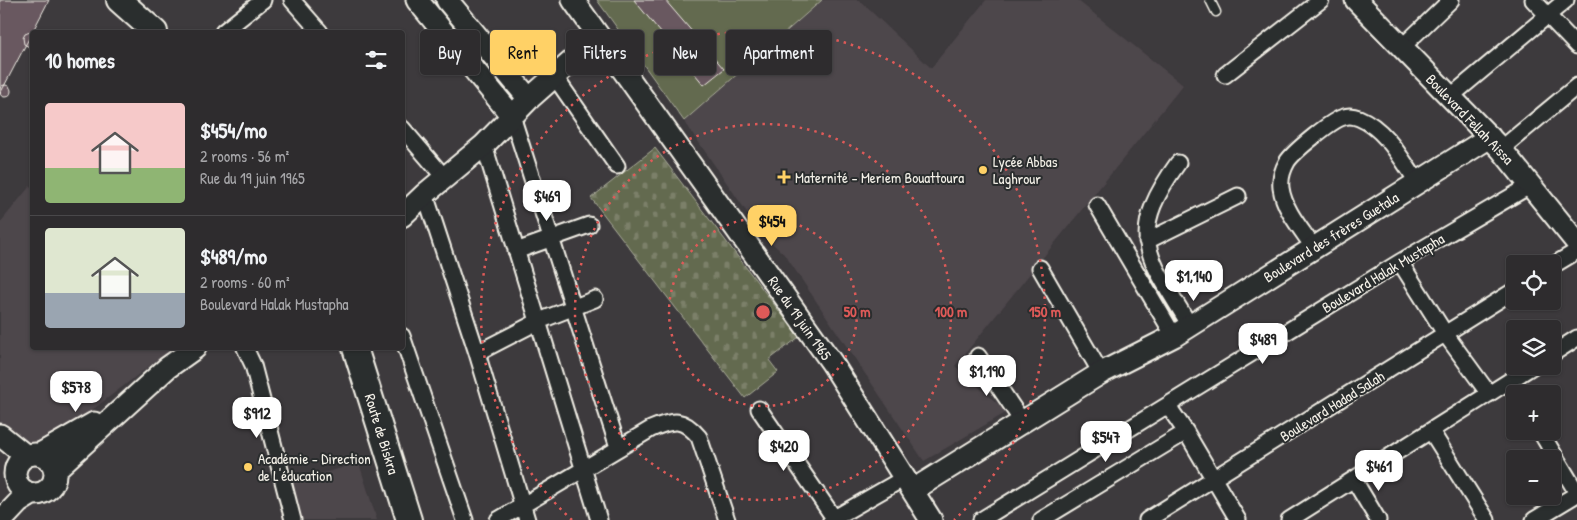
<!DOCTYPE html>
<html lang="en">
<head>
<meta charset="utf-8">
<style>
	:root { --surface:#2e2c2e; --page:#3a383a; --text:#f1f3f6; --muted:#a7a7aa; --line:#49484a; --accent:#ffd166 }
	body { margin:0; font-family:"Patrick Hand",sans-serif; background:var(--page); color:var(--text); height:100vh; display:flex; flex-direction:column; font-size:19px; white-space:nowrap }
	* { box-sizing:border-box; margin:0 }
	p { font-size:16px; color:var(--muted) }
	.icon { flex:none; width:28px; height:28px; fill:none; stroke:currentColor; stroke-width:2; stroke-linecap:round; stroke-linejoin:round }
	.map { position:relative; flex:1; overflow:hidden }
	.side { position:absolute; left:30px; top:30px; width:375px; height:320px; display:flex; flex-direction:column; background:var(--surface); border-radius:5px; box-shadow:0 1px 4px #0004,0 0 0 1px var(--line) }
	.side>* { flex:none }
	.guide { position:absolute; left:420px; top:30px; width:475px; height:45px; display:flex; gap:10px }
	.fabs { position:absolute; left:1506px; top:255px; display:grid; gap:10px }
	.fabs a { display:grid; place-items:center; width:55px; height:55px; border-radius:5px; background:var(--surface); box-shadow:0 1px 4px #0004,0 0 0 1px var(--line); font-size:25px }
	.price { position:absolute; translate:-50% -42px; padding:0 11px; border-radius:10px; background:#fff; color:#222; font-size:16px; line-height:32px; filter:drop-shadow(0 1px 2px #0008) }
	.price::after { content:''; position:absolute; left:50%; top:30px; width:15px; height:11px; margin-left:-8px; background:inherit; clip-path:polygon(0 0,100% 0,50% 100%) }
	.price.current { background:var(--accent); color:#111 }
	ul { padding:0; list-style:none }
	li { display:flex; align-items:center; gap:15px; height:125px; padding:0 15px }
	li+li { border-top:1px solid var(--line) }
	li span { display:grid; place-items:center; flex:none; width:140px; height:100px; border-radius:5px; color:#555 }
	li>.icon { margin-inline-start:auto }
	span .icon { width:60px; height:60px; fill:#fffc; stroke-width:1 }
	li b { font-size:21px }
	h2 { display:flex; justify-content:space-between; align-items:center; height:60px; padding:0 15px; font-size:21px }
	.tag { padding:0 18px; border-radius:5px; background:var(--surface); box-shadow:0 1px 4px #0004,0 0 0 1px var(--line); font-size:18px; line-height:45px }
	.tag.current { background:var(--accent); color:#111 }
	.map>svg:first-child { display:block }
	.built { fill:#4d464b }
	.grass { fill:#646a50; stroke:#acae9c }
	.cemetery { fill:url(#cemetery-stones); stroke:#acae9c }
	.building { fill:#695861; stroke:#f4f1e8 }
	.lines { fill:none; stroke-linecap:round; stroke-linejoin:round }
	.lane-casing { stroke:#f4f1e8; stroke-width:11 }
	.street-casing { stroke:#f4f1e8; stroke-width:19 }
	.secondary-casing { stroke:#f4f1e8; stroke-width:25 }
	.primary-casing { stroke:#f4f1e8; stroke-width:28 }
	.lane { stroke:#2a2d2e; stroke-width:8 }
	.street { stroke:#2a2d2e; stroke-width:15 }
	.secondary { stroke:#2a2d2e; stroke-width:21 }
	.primary { stroke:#2a2d2e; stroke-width:24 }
	.ring { fill:none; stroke:#de5a58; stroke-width:2.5; stroke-dasharray:2.5 5 }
	.poi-dot { fill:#ffd166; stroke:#2a2d2e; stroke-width:2 }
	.labels { text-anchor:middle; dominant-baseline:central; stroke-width:4; stroke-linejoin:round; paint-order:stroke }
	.street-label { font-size:15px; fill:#f4f1e8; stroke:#2a2d2e }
	.poi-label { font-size:15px; fill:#f4f1e8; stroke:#2a2d2e; text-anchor:start }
	.centre { fill:#de5a58; stroke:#2a2d2e; stroke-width:2.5 }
	.ring-label { font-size:15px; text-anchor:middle; font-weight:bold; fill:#de5a58; stroke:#2a2d2e; stroke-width:4; stroke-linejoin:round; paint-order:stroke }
</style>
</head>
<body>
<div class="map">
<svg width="1577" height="520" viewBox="0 0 1577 520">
	<defs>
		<pattern id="cemetery-stones" width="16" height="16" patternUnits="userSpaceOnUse" patternTransform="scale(1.25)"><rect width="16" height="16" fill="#646a50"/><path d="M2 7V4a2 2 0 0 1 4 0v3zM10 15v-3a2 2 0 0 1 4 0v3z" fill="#7b8069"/></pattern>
	</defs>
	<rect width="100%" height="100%" fill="#3d3a3d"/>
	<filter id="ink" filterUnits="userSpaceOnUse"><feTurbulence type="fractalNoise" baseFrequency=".02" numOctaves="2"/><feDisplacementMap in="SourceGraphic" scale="10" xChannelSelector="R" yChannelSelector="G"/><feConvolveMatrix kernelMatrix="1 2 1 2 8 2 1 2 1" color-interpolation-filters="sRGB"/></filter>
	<g filter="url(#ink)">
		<path class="built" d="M822,0H859L931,68L986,0H1077L1183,85L955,366L1007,412L924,461L785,255L762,234L684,121Z
			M30,186L32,188V348H173L49,443L19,441L0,426V223Z
			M359,463L377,520H303L292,482Z"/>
		<path class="grass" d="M597,0H822L684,121Z"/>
		<path class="cemetery" d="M655,148L799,337L769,360L778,372L745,398L591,198Z"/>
		<path class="building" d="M0,0H49L0,94Z
			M634,0H665L724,69L704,85Z
			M30,32L32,33V46L29,47L24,44L23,38L25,34Z
			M-1 91a6 6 0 1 1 12 0a6 6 0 1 1-12 0Z"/>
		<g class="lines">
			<defs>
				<path id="lane" d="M1210,0L1216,12"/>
				<path id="street" d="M292,0L320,32
					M1533,0L1577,46
					M223,32L263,0
					M1401,48L1451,0
					M1225,75L1321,0
					M555,77L617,166
					M1450,97L1566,0
					M512,116L618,447
					M402,128L444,177
					M484,145L599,520
					M1501,149L1577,86
					M1178,163C1124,238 1149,256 1190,326
					M425,194L477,353L527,520
					M1097,205L1174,336
					M1147,241L1238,196
					M1314,248C1302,230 1284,210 1281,188C1280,179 1283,169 1287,162C1293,152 1333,119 1344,117C1349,115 1354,116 1359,118C1386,129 1402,160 1418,183
					M516,251L589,225
					M1400,262L1446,335L1489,394
					M1552,266L1577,251
					M1040,268L1101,373
					M402,336L465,520
					M245,348L253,365L293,520
					M477,353L539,321L595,299
					M1552,354L1577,338
					M978,356L1022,421
					M1168,406L1186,432L1238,520
					M759,409L834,518
					M1431,431L1487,520
					M1540,431L1577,493
					M1354,480L1378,520
					M498,520L651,429C674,419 683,418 699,437L727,520
					M831,520L906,477
					M981,520L1400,262L1531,185
					M1041,520L1186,432
					M1147,520L1515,290
					M1289,520L1533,366
					M1534,520L1577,494"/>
				<path id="secondary" d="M417,0L512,116
					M447,0L529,99
					M573,0L832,363L931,520
					M1356,0L1501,149L1577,243
					M402,216L425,194L484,145L529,99L599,37
					M0,435L25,455
					M15 474a20 20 0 1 1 40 0a20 20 0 1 1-40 0Z
					M40,454L94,423
					M55,470L167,368L195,348
					M913,490L1101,373L1174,336L1490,137
					M2,520L19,502L32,494"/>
				<path id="primary" d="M119,0L155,32
					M355,348L409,520"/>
			</defs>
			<use href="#lane" class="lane-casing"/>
			<use href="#street" class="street-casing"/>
			<use href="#secondary" class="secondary-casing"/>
			<use href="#primary" class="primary-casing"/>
			<use href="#lane" class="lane"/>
			<use href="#street" class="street"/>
			<use href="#secondary" class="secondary"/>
			<use href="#primary" class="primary"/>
		</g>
	</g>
	<g class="ring">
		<circle cx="763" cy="312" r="94"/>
		<circle cx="763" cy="312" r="188"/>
		<path d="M572 520A282 282 0 1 1 954 520"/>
	</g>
	<g class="poi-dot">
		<circle cx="983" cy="170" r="5"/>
		<path d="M781.5 169.5h5v5h5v5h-5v5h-5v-5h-5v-5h5z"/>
		<circle cx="248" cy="467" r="5"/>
	</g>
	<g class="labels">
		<g class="street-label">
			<text transform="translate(1470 119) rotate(46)">Boulevard Fellah Aissa</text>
			<text transform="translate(1331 237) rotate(-32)">Boulevard des frères Guetala</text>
			<text transform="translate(1383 273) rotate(-31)">Boulevard Halak Mustapha</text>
			<text transform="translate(800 318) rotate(55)">Rue du 19 juin 1965</text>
			<text transform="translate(1332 406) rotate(-32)">Boulevard Hadad Salah</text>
			<text transform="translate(382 434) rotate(73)">Route de Biskra</text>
		</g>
		<g class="poi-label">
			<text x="993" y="161">Lycée Abbas<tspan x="993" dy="17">Laghrour</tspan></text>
			<text x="795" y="177">Maternité - Meriem Bouattoura</text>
			<text x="258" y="458">Académie - Direction<tspan x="258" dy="17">de L'éducation</tspan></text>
		</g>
	</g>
	<circle cx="763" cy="312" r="8" class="centre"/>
	<g class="ring-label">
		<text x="857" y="317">50 m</text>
		<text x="951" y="317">100 m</text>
		<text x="1045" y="317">150 m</text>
	</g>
</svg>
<div class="fabs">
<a><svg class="icon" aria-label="locate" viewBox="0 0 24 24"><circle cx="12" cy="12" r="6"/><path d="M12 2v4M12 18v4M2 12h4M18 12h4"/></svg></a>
<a><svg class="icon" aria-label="layers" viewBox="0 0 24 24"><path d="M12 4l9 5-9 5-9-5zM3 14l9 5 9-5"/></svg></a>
<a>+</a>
<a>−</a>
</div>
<b class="price" style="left:547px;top:222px">$469</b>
<b class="price current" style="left:772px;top:247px">$454</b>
<b class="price" style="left:1194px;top:302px">$1,140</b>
<b class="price" style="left:1263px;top:365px">$489</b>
<b class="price" style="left:987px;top:397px">$1,190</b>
<b class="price" style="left:76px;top:413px">$578</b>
<b class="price" style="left:257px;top:439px">$912</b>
<b class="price" style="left:1106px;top:463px">$547</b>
<b class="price" style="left:784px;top:472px">$420</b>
<b class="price" style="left:1379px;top:492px">$461</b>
<div class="guide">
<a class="tag">Buy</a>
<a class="tag current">Rent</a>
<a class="tag">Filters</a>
<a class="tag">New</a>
<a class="tag">Apartment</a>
</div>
<section class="side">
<h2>10 homes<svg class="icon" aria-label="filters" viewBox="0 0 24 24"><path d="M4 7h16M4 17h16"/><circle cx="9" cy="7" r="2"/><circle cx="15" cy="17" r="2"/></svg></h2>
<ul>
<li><span style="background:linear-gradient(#f6c9c9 65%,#8fb573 0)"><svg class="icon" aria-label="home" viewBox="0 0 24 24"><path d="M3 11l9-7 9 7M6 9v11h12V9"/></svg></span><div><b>$454/mo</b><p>2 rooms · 56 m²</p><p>Rue du 19 juin 1965</p></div></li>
<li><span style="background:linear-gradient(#dfe7d0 65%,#9aa5b1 0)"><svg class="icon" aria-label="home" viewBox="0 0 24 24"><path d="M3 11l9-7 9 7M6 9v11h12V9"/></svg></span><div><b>$489/mo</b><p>2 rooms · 60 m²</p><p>Boulevard Halak Mustapha</p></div></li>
</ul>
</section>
</div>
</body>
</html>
